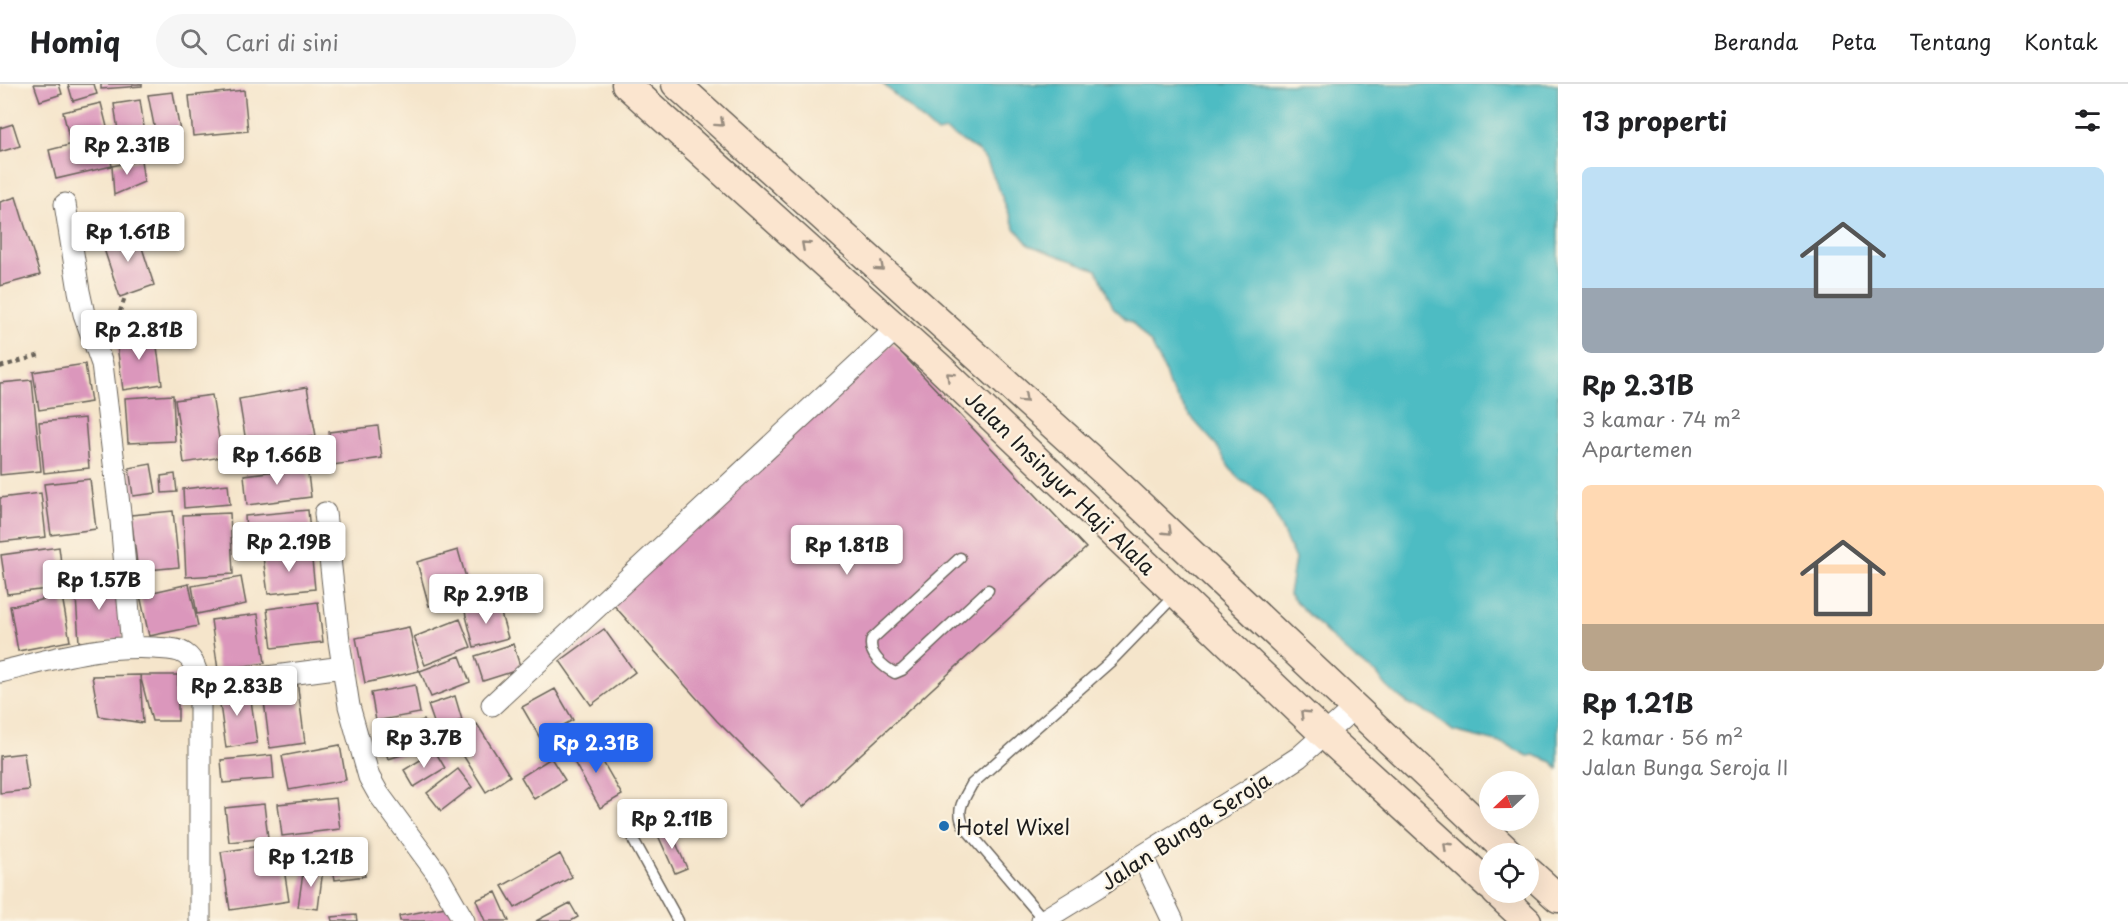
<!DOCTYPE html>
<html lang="id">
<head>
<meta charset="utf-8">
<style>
	:root { --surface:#fff; --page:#f6f6f6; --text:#202124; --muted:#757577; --line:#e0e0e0; --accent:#2563eb }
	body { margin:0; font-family:"Playpen Sans",sans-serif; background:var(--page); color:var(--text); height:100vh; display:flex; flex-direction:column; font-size:22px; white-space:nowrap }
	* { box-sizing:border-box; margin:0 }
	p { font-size:20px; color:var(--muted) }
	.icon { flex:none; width:33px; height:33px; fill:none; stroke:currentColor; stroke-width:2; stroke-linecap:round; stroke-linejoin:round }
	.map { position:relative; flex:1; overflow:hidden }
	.drawer { display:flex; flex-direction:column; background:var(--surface); width:570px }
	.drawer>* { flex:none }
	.needle { width:39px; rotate:248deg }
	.tools { position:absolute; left:1479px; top:687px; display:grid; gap:12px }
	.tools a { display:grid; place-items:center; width:60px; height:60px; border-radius:50%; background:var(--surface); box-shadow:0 6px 24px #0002; font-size:30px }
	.price { position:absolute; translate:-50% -51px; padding:0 14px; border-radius:6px; background:#fff; color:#222; font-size:20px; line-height:39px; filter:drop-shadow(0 2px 3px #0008) }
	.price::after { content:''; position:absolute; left:50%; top:36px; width:18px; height:14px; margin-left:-9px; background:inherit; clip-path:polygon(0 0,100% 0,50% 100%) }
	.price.selected { background:var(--accent); color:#fff }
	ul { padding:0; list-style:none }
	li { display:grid; align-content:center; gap:12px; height:318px; padding:0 24px }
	li span { display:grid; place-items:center; height:186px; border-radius:9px; color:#555 }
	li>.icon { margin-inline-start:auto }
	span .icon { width:108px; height:108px; fill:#fffc; stroke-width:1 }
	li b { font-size:26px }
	h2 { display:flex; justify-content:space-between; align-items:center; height:72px; padding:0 24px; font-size:26px }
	header { display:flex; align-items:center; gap:36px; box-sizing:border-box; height:84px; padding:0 30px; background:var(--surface); border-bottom:2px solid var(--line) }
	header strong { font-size:28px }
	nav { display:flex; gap:33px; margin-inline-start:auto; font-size:21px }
	.search { width:420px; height:54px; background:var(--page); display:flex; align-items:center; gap:15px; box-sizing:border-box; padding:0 21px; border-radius:33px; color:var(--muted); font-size:22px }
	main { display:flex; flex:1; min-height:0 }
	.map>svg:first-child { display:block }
	.water { fill:#4dbcc3; stroke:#346c70; stroke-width:1.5 }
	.building { fill:#db97bc }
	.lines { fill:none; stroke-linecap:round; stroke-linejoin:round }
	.service-casing { stroke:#686259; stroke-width:13 }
	.minor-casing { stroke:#686259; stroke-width:23 }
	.secondary-casing { stroke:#686259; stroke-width:31 }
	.path { stroke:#686259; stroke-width:4; stroke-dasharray:4.5 4.5; stroke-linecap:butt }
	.service { stroke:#fff; stroke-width:10 }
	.minor { stroke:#fff; stroke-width:21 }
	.secondary { stroke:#fbe5cf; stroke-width:28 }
	.oneway { stroke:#978b7e }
	.poi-dot { fill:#1f6fb2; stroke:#fcf5e5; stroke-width:2 }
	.labels { text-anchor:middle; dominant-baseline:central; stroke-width:4.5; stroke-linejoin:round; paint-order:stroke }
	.street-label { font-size:21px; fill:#1c1c1c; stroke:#fcf5e5 }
	.poi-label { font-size:21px; fill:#1c1c1c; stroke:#fcf5e5; text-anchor:start }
</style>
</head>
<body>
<header>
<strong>Homiq</strong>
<div class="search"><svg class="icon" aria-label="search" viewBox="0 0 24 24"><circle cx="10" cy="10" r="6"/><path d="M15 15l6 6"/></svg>Cari di sini</div>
<nav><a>Beranda</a><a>Peta</a><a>Tentang</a><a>Kontak</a></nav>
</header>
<main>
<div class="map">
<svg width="1558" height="837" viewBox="0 0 1558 837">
	<rect width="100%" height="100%" fill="#fcf5e5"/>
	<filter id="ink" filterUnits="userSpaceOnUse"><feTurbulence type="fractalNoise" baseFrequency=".0167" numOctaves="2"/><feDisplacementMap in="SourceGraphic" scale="12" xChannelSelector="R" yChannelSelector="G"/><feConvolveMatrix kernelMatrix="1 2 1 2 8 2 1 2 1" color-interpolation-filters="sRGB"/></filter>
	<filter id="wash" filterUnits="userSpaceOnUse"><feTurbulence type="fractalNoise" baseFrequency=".008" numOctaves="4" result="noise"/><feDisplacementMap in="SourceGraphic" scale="24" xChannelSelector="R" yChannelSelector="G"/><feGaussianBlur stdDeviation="1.35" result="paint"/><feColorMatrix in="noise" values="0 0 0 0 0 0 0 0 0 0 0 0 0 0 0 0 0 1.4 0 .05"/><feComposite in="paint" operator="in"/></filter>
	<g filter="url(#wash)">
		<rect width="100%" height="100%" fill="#f5e5cb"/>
		<path class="water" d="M883,0H1558V685L1552,678L1534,671L1528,672L1505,660L1453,647L1434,632L1409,620L1389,605L1377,590L1357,577L1336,558L1295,517L1289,510L1295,475L1271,422L1260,408L1240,396L1229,383L1217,362L1190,332L1169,302L1165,288L1152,261L1131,237L1126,235L1113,223L1097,186L1029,161L1015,144L987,77L977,66L946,47L937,49Z"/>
		<g id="blocks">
			<path class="building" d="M34,0H59L62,10L40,17Z
				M68,0H94L97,10L73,17Z
				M101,0H142V2L101,5Z
				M244,6L248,47L193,52L189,12Z
				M173,8L181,53L157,57L148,11Z
				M140,16L146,56L120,60L114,20Z
				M101,19L107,43L69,53L63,28Z
				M13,40L20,62L0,68V44Z
				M105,52L112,82L56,95L49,66Z
				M141,76L144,98L114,111L112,82Z
				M16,113L40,191L0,202V118Z
				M136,145L154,201L120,213L101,156Z
				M155,248L162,300L123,306L116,254Z
				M892,259L1086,464L803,723L717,637L610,517Z
				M85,280L91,318L39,326L33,288Z
				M32,296L41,387L0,391V299Z
				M307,303L316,352L247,364L239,315Z
				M173,311L175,357L128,359L125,314Z
				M212,311L222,373L184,379L175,316Z
				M85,334L89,384L44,389L39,338Z
				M378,342L382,374L333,381L329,348Z
				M151,380L156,409L133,412L129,384Z
				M307,383L311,413L247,421L244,391Z
				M175,390L177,408L162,409L161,392Z
				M90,395L96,445L51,451L44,400Z
				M228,400L230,420L184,424L183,405Z
				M41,409L46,453L0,458V414Z
				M308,426L311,460L247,465L245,432Z
				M173,427L179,483L138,487L131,431Z
				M230,429L233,490L186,493L183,431Z
				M59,463L64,503L7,510L1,471Z
				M458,466L471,511L429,522L417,478Z
				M311,467L315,505L268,510L263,473Z
				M241,493L246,520L197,530L192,502Z
				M119,495L123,555L79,558L75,498Z
				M189,500L198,542L149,552L140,511Z
				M62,512L70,557L18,567L10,522Z
				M318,518L323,558L272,564L267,525Z
				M498,519L508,554L474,563L465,528Z
				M258,530L265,579L218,586L211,536Z
				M460,535L471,563L425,581L414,553Z
				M409,543L419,587L365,599L356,554Z
				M604,545L635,588L591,621L560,577Z
				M513,560L521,585L483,597L475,572Z
				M460,572L470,598L431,613L420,587Z
				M296,589L305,659L270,664L261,594Z
				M140,591H178V637H152L140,591L143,639L99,632L92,592Z
				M415,601L420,629L376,637L371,609Z
				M249,602L257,659L226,664L218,606Z
				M555,605L573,636L540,654L522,623Z
				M455,612L462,636L436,644L428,621Z
				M424,636L432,662L388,675L381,649Z
				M477,640L510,692L486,708L453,655Z
				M591,657L622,711L600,724L569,669Z
				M340,661L346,696L289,706L282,672Z
				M435,667L445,684L414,703L404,686Z
				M24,669L29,706L0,709V672Z
				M272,671L274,695L223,699L221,676Z
				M551,674L565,696L534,715L521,693Z
				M458,685L472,703L441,727L427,709Z
				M336,714L340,745L282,752L278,720Z
				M264,720L268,754L229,758L225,724Z
				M669,743L687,784L675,789L657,749Z
				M280,759L289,817L230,826L221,768Z
				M560,770L572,793L515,824L502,802Z
				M362,776L365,792L335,796L332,780Z
				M304,782L323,785L318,825L298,823Z
				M496,808L509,837H485L476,816Z
				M570,819L578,833L571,837H536Z
				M451,822L453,837H400L399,832Z
				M356,831L357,837H332L331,833Z"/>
		</g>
	</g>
	<g filter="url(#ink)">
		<use href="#blocks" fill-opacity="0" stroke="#686259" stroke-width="1.5"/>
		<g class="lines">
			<defs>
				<path id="service" d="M960,474L872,555C867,569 883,583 895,589L902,586L988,506
					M634,757L678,837
					M1044,836L964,742C955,726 964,715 972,700L1110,578L1175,511"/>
				<path id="minor" d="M65,120L79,207L84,230L102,280L121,437L132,563
					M325,429L339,557L349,622L369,693L378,709L436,788L464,837
					M0,588C54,575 97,561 154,564C164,565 177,564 185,570C198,578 198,599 200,612V837
					M199,602L343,583
					M492,621L897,244
					M1142,772L1173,837
					M1042,837L1099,802L1142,772L1250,705L1299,673L1354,624"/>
				<path id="secondary" d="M626,0L937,281L1325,651L1490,802
					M676,0L1105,388L1510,770
					M1528,787L1558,814
					M1496,808L1527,837"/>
			</defs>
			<use href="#service" class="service-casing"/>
			<use href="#minor" class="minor-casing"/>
			<use href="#secondary" class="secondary-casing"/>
			<path class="path" d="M114,245L125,213
				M0,283L40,271"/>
			<use href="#service" class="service"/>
			<use href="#minor" class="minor"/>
			<use href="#secondary" class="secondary"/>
		</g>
		<defs><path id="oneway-chevron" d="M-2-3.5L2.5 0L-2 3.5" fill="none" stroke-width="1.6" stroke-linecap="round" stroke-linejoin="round" transform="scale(1.5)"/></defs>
		<g class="oneway">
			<use href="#oneway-chevron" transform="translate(720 39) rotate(42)"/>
			<use href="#oneway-chevron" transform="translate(805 161) rotate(-138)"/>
			<use href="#oneway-chevron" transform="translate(880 183) rotate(42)"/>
			<use href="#oneway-chevron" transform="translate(950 292) rotate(-136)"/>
			<use href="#oneway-chevron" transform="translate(1024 315) rotate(42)"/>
			<use href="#oneway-chevron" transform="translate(1168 447) rotate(44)"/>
			<use href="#oneway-chevron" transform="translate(1304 630) rotate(-136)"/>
			<use href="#oneway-chevron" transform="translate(1447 762) rotate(-137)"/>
		</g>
	</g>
	<circle class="poi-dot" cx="944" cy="742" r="6"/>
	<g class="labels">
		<g class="street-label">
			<text transform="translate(1061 398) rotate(44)">Jalan Insinyur Haji Alala</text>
			<text transform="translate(1185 746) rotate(-33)">Jalan Bunga Seroja</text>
		</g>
		<g class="poi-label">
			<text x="956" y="742">Hotel Wixel</text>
		</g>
	</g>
</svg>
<div class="tools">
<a><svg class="needle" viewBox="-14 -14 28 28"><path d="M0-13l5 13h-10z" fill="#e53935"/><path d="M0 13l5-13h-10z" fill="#757577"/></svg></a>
<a><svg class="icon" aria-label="locate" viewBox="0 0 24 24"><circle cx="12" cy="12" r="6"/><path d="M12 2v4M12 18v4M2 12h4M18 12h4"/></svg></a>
</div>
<b class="price" style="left:127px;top:92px">Rp 2.31B</b>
<b class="price" style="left:128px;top:179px">Rp 1.61B</b>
<b class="price" style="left:139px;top:277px">Rp 2.81B</b>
<b class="price" style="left:277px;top:402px">Rp 1.66B</b>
<b class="price" style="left:289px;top:489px">Rp 2.19B</b>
<b class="price" style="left:847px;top:492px">Rp 1.81B</b>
<b class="price" style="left:99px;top:527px">Rp 1.57B</b>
<b class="price" style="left:486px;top:541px">Rp 2.91B</b>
<b class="price" style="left:237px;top:633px">Rp 2.83B</b>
<b class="price" style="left:424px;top:685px">Rp 3.7B</b>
<b class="price selected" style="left:596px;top:690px">Rp 2.31B</b>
<b class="price" style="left:672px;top:766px">Rp 2.11B</b>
<b class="price" style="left:311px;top:804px">Rp 1.21B</b>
</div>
<section class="drawer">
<h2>13 properti<svg class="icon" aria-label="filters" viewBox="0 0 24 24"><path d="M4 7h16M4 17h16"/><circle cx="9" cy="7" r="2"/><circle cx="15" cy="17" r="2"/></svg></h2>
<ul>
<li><span style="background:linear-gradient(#bfe0f5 65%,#9aa5b1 0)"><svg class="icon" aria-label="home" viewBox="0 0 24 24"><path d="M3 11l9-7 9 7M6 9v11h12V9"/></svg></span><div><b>Rp 2.31B</b><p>3 kamar · 74 m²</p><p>Apartemen</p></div></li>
<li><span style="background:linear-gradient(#ffd9b3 75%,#b9a48a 0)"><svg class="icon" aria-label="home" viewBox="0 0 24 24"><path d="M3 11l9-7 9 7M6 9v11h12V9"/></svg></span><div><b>Rp 1.21B</b><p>2 kamar · 56 m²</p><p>Jalan Bunga Seroja II</p></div></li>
</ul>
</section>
</main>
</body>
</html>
